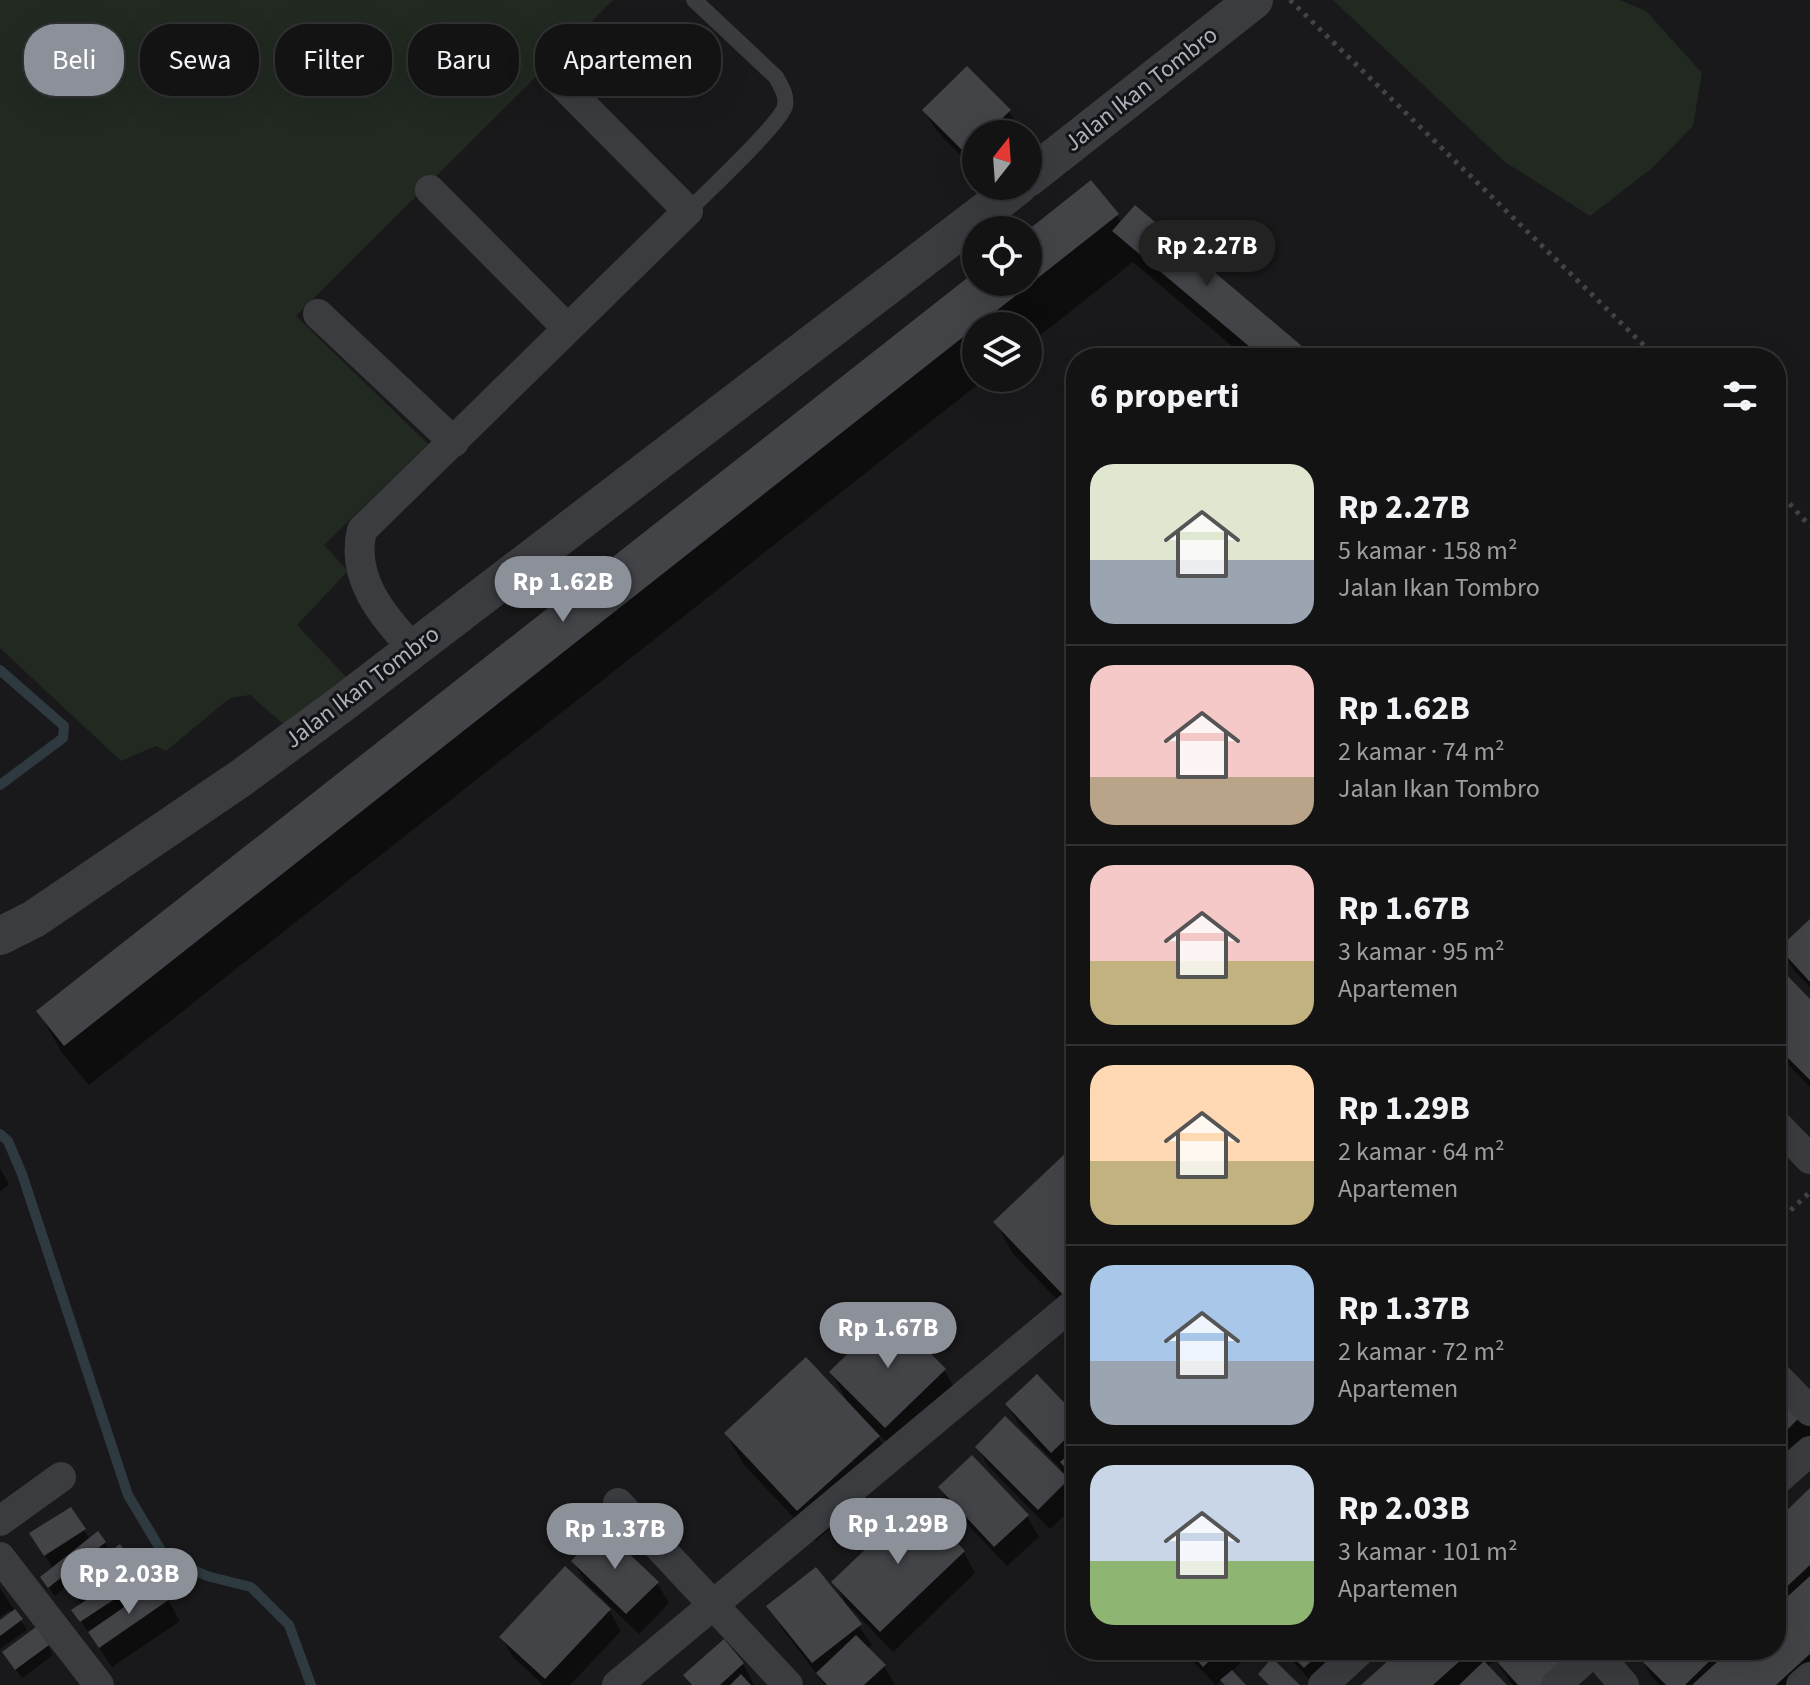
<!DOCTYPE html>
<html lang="id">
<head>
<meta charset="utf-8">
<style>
	:root { --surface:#131314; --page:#202022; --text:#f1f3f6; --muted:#9d9ea0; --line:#323234; --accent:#8c9099 }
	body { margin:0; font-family:"Source Sans 3",sans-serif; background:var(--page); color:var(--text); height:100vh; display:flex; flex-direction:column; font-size:30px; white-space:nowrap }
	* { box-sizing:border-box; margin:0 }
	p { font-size:26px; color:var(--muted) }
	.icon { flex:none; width:44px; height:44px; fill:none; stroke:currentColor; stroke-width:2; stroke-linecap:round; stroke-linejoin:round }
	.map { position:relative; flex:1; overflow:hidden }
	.details { position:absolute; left:1066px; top:348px; width:720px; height:1312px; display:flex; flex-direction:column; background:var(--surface); border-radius:32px; box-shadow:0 8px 32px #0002,0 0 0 2px var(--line) }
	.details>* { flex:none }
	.banner { position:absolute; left:24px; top:24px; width:760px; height:72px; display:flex; gap:16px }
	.needle { width:52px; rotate:17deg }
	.buttons { position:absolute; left:962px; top:120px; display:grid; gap:16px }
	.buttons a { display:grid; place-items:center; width:80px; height:80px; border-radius:50%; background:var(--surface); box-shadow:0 8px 32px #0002,0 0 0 2px var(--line); font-size:40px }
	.price { position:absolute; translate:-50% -68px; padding:0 18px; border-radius:28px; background:var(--accent); color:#fff; font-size:26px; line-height:52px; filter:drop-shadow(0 2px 4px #0008) }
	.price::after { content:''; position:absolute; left:50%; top:48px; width:24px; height:18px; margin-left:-12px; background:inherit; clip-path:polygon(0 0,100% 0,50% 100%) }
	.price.selected { background:#222; color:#fff }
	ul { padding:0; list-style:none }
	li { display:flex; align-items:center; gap:24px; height:200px; padding:0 24px }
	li+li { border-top:2px solid var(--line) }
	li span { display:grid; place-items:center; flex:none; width:224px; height:160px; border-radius:24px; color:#555 }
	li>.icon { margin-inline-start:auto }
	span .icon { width:96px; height:96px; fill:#fffc; stroke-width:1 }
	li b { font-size:34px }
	h2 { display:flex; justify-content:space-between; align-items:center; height:96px; padding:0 24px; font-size:34px }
	.pill { padding:0 28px; border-radius:32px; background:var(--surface); box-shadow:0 8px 32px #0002,0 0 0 2px var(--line); font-size:28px; line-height:72px }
	.pill.selected { background:var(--accent); color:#fff }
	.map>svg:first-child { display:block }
	.green { fill:#212921 }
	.shadow { fill:#0007 }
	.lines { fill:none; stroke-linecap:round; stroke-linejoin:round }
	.stream { stroke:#2e3a40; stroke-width:10 }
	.building { fill:#434448 }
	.path { stroke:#404347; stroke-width:5; stroke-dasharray:4 6; stroke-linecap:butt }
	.service { stroke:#3a3c40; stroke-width:16 }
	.minor { stroke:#3a3c40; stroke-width:30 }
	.tertiary { stroke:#3a3c40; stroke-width:38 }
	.labels { text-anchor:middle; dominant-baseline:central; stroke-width:6; stroke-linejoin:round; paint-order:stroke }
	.street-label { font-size:24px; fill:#abb2bb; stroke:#141416 }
</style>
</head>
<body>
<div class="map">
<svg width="1810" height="1685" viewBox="0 0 1810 1685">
	<rect width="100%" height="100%" fill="#19191b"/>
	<path class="green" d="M0,0H613L296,316L428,444L324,545L348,571L297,625L349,680L288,728L250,695L230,698L166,751L156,746L121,761L0,648Z
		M1333,0H1620L1646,11L1702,73L1693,126L1651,169L1590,216L1505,162Z"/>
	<path class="shadow" d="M924,110L1009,111L1021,132L1019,134H976V171L936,130Z
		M1117,215L1121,223L1313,358H1246L1133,262L1028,345V326H976V378H986L89,1085L62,1053L39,1012L976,273V282H1028V232Z
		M1810,922V987L1793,969L1781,948Z
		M1776,967L1810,1002V1087L1776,1052Z
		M1076,1151V1319L1013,1254L996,1223Z
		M0,1168L9,1184L0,1192Z
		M944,1370L962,1401L903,1458L875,1431L896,1468L816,1541L744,1465L726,1434L848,1403L831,1372Z
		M1776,1386L1810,1425V1439L1776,1461Z
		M1007,1405L1076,1418V1484L1067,1469L1061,1475L1076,1496V1504L1050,1529L989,1467L977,1447L1058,1472L1061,1469L1019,1425Z
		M940,1488L1027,1516L1039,1537L1007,1566L952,1508Z
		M1810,1491V1685H1660L1651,1676L1639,1655L1644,1650H1776V1523Z
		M917,1503L964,1552L975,1573L893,1652L848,1605L845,1607L872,1645L867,1649L884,1666L895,1685H825L781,1627L769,1606L847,1605L834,1582Z
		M84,1530L90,1540L105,1543L111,1553L129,1560L135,1569L129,1573L144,1596L168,1600L180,1621L112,1667L80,1620L82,1605L68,1585L55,1596L48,1587L53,1569L44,1554Z
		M573,1561L657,1583L669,1603L639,1634L585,1582Z
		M0,1588L27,1630L0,1649V1623L12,1613L10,1610L0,1617Z
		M606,1605L621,1631L570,1685H543L513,1657L501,1637Z
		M723,1642L743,1664L754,1685H691L686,1675Z
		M48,1646L53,1655L22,1678L10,1662Z
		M1182,1650H1241L1245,1658L1231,1672L1243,1685H1225L1222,1680L1216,1685Z
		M1283,1650H1356L1314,1685Z
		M1403,1650H1575L1578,1685H1513L1495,1660L1487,1667L1504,1685H1364Z"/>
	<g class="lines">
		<path class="stream" d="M0,670L64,726L63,738L0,785
			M0,1134L8,1141L22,1174L128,1495L165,1557L207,1576L251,1587L289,1625L311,1685"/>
	</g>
	<path class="building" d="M967,66L1011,110L986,134H976V144L966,154L922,110Z
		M1091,180L1119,214L64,1046L36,1011L976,271V282H1028V230Z
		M1135,205L1316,358H1263L1112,231Z
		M1810,919V982L1779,948Z
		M1776,964L1810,999V1080L1776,1046Z
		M1073,1146L1076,1149V1292L1068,1300L993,1222Z
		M890,1312L946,1369L885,1428L829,1372Z
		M806,1357L880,1436L797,1511L724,1433Z
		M1037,1374L1076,1415V1429L1051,1453L1005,1404Z
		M1776,1383L1805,1412L1776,1441Z
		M1005,1416L1069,1479L1038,1510L975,1447Z
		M1076,1448V1479L1060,1462Z
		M972,1455L1029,1515L994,1547L938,1487Z
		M1810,1488V1565L1776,1597V1521Z
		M917,1500L965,1551L880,1632L831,1582Z
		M71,1507L86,1529L44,1556L29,1533Z
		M602,1528L659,1582L626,1614L571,1561Z
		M98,1531L106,1542L48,1588L40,1577Z
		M120,1544L131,1559L77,1599L66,1585Z
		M565,1566L611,1609L545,1679L499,1637Z
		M816,1567L862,1624L812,1663L766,1606Z
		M130,1571L139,1583L80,1622L71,1610Z
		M1810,1576V1654L1776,1685H1692L1730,1650H1776V1607Z
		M159,1583L170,1599L99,1648L88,1632Z
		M15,1609L23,1619L0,1636V1620Z
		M36,1627L49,1645L15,1670L2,1652Z
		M856,1635L886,1665L864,1685H827L816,1673Z
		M724,1639L744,1663L720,1685H692L683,1675Z
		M1188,1650H1221L1203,1667Z
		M1286,1650H1323L1304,1668Z
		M1400,1650H1472L1433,1685H1361Z
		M1492,1650H1577L1543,1685H1518L1489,1653Z
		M1641,1650H1721L1685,1685H1666L1636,1655Z
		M1272,1658L1300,1685H1269L1258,1674Z
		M1484,1661L1507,1685H1459Z
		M1232,1670L1246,1685H1225L1220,1680Z
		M741,1674L751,1685H730Z"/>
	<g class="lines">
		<path class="path" d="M1290,0L1657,358
			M1776,489L1810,526
			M1776,1224L1810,1192"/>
		<path class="service" d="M688,211C705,194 781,123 785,106C787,94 781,87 776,77L694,0"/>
		<path class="minor" d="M430,190L567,328
			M318,314L454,442
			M413,649C383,615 350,579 362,530L688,211L555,77
			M1776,1124L1810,1159
			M1776,1376L1810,1411
			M1776,1481L1810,1451
			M618,1503L788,1685
			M0,1521L61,1477
			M0,1557L99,1685
			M1594,1650L1624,1685
			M617,1685L1076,1302
			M1323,1685L1361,1650
			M1556,1685L1595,1650
			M1801,1685L1810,1677"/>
		<path class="tertiary" d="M1028,178L1254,0
			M0,936L34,919L241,778L339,706L1018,186"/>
	</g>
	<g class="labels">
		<g class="street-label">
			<text transform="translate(1141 89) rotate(-38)">Jalan Ikan Tombro</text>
			<text transform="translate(362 687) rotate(-37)">Jalan Ikan Tombro</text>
		</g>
	</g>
</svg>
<div class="buttons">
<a><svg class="needle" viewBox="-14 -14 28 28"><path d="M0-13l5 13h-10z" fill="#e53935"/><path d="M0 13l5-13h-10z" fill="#9d9ea0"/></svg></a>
<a><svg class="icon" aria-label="locate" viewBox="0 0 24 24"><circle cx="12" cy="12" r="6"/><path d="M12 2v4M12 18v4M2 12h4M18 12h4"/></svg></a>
<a><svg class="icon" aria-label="layers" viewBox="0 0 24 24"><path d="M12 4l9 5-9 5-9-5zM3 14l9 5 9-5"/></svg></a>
</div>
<b class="price selected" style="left:1207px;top:288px">Rp 2.27B</b>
<b class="price" style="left:563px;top:624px">Rp 1.62B</b>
<b class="price" style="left:888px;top:1370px">Rp 1.67B</b>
<b class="price" style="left:898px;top:1566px">Rp 1.29B</b>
<b class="price" style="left:615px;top:1571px">Rp 1.37B</b>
<b class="price" style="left:129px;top:1616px">Rp 2.03B</b>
<div class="banner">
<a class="pill selected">Beli</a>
<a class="pill">Sewa</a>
<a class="pill">Filter</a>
<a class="pill">Baru</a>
<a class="pill">Apartemen</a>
</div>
<section class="details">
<h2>6 properti<svg class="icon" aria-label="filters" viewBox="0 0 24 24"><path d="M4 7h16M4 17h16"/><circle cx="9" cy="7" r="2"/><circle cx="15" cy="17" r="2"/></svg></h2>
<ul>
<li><span style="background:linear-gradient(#dfe7d0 60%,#9aa5b1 0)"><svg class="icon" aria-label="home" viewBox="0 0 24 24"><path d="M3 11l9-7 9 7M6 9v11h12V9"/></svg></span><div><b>Rp 2.27B</b><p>5 kamar · 158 m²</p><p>Jalan Ikan Tombro</p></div></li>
<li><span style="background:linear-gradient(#f6c9c9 70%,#b9a48a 0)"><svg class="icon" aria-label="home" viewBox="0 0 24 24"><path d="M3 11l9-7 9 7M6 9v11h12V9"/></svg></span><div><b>Rp 1.62B</b><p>2 kamar · 74 m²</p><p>Jalan Ikan Tombro</p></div></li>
<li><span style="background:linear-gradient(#f6c9c9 60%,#c2b280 0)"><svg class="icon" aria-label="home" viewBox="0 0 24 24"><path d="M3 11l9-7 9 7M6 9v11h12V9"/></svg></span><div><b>Rp 1.67B</b><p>3 kamar · 95 m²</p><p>Apartemen</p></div></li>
<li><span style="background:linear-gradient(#ffd9b3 60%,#c2b280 0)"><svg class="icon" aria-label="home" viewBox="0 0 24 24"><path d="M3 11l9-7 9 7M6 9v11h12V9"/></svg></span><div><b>Rp 1.29B</b><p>2 kamar · 64 m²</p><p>Apartemen</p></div></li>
<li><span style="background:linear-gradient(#a9c7e8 60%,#9aa5b1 0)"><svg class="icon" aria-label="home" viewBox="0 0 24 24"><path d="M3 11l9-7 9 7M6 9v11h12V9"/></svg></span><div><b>Rp 1.37B</b><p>2 kamar · 72 m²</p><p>Apartemen</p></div></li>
<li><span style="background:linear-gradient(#c9d6e8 60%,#8fb573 0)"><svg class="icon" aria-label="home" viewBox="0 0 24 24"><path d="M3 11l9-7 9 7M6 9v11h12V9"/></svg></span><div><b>Rp 2.03B</b><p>3 kamar · 101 m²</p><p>Apartemen</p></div></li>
</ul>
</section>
</div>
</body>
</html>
